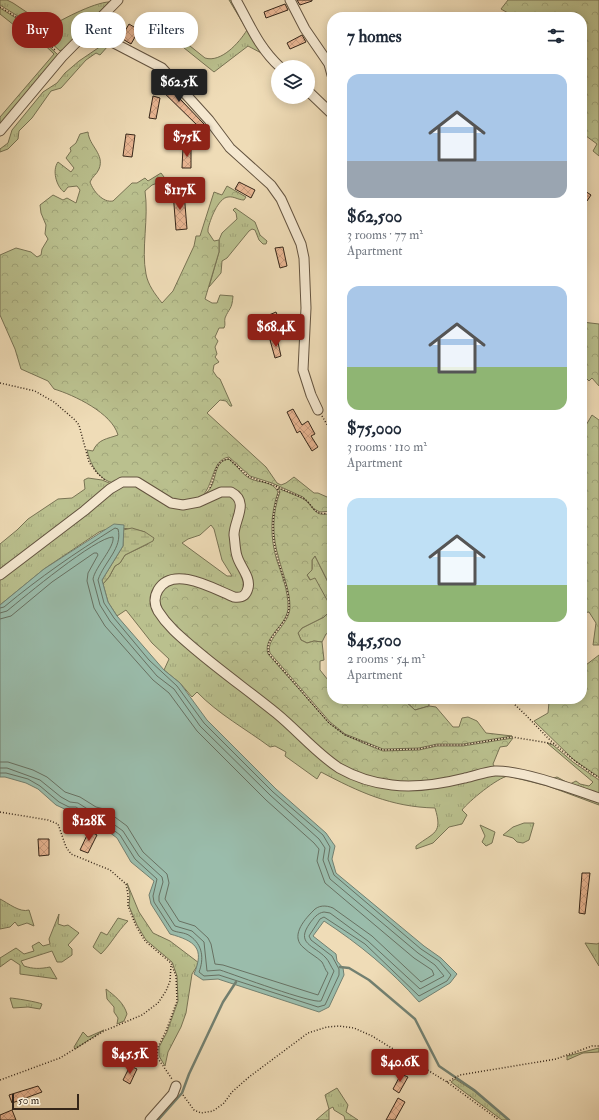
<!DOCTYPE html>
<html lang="en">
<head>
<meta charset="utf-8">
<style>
	:root { --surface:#fff; --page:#f6f6f7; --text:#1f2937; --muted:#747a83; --accent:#8f2418 }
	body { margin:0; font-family:"IM FELL Double Pica",serif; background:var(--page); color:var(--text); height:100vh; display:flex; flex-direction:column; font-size:15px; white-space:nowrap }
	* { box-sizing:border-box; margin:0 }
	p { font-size:13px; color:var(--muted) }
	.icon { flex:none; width:22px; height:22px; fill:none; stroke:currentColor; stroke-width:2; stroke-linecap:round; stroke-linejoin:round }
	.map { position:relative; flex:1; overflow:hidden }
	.sheet { position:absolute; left:327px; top:12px; width:260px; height:692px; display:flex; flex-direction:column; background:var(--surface); border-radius:16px; box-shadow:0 2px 10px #0003 }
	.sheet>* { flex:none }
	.top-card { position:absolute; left:12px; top:12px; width:255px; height:36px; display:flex; gap:8px }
	.controls { position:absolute; left:271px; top:60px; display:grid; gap:8px }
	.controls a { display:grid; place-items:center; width:44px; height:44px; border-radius:50%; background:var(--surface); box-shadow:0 2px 10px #0003; font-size:20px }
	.scale { position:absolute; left:12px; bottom:10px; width:67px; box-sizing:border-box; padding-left:4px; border:2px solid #352619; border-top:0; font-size:11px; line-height:14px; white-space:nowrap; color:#352619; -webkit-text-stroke:3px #f5e8d0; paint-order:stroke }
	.price { position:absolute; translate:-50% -34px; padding:0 9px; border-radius:4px; background:var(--accent); color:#fff; font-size:13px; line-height:26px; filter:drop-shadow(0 1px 2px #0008) }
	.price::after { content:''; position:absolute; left:50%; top:24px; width:12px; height:9px; margin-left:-6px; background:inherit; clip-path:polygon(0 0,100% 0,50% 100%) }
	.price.active { background:#222; color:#fff }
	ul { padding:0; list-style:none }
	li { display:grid; align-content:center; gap:8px; height:212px; padding:0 20px }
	li span { display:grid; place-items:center; height:124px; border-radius:12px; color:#555 }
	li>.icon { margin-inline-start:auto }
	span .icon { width:72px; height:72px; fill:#fffc; stroke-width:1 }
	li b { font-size:17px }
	h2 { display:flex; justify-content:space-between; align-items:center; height:48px; padding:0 20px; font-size:17px }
	.chip { padding:0 14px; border-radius:16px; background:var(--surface); box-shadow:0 2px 10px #0003; font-size:14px; line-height:36px }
	.chip.active { background:var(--accent); color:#fff }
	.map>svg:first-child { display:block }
	.grass { fill:url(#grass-tufts); stroke:#787354; fill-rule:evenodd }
	.forest { fill:url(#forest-crowns); stroke:#787354 }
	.wetland { fill:url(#wetland-marsh); stroke:#787354 }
	.water { fill:#9abcab; stroke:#728071 }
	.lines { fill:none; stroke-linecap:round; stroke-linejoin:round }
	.shore { stroke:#687162; stroke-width:1 }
	.stream { stroke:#728071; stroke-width:2.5 }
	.building { fill:url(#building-cross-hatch); stroke:#352619 }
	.street-casing { stroke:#645440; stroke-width:11 }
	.path { stroke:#352619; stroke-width:1.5; stroke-dasharray:1 2; stroke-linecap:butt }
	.street { stroke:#f5e8d0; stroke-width:9 }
</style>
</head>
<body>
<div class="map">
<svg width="599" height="1120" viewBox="0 0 599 1120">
	<defs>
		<pattern id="grass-tufts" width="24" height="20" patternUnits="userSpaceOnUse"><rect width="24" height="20" fill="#bac08e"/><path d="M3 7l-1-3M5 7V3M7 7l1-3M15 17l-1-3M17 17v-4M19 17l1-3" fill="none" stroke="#a0a57a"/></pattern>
		<pattern id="forest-crowns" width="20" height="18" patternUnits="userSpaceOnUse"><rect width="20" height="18" fill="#bac08e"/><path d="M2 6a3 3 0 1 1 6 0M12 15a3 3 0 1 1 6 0" fill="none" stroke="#a0a57a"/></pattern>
		<pattern id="wetland-marsh" width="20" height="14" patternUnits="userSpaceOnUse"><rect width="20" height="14" fill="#bac08e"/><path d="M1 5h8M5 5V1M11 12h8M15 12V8" fill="none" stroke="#a0a57a"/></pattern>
		<pattern id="building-cross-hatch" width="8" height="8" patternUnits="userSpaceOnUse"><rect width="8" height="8" fill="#e9b693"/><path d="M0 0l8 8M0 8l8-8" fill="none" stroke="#c89c7e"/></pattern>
	</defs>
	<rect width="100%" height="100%" fill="#efdcb7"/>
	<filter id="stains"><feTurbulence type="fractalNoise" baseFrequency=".005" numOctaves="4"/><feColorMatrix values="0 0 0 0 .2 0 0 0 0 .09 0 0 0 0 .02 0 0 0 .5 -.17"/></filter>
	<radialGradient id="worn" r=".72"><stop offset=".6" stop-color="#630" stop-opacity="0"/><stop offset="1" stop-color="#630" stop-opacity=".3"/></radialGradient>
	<path class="grass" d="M0,0H7L13,3L49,27C63,19 98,0 113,2L67,47L60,51L29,23L0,5Z
		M229,0H234L265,55L248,46L214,72L148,19L155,18L205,58C221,63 239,43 247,30Z
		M0,8L27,25L59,56L0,129V117L54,54L33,34L29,37L0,14Z
		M104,44L108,46L100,55L96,53L86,60L61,88L51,91L32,118L19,131L18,139L8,149L0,152V149L8,143L12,130L43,92L57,83L65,73L79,61Z
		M235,208L255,222L260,235L267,241L266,244H263L259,240L255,230L252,229L249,231L227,258L222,261L221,273L209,287L219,252V240L222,233L237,219L236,213L233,210Z
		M88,478L102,480L114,485L0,573V544L17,530L28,519L58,499L72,498L85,489L84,480Z
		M127,482L170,504L222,493L237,499L246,578L242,596L309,745L504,772L599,799V805L548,786L508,776C497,778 469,801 462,810L467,815L462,824L449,827L433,843L416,849V846C434,832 443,834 435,808C391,807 359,792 321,772L317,779L285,756L286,752L275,746L270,747C246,729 218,714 197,692L192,697L180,683L164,670L169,659L152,643L126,610L117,616L108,602L103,584L109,577L115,566L120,563L125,555L148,544L145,532C132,528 111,526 99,532L44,569L0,605V576L53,535ZM211,525L214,529L222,560L232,576H227L182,543L188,539L200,535Z
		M315,556L332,590V631L326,634L322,642L314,641L307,643L301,640L298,633L302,628L324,617L332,609L307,575L312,569V560Z
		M410,699H429V706L415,710L406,702Z
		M547,743L553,745L573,762L599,780V796L547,780L557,777L570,784L576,781L580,784L589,786L593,782Z
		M524,823H534L529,840L523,843L517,842L513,838L503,835L513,827Z
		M480,825L495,832L492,843L486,846L482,842L485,836Z
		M127,883L139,912L153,933L170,941L199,963L192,974L186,1013L181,1027L168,1052L165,1066L159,1056V1047L167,1032L178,1001L177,976L172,962L146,940L137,925L129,906L130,894Z
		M0,899C8,903 20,913 29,910L34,926L27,923L18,926L15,922L10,927L0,929Z
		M59,914L58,924L64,926L68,925L79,933L68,945L72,949V955L62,962H57L52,951L21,961L24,966C33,969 40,969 50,967L57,979L20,974V965L11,959L0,967V958L16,948L24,954L34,951L32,946L39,942L43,946L50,944L49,939Z
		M118,918L128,921C116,933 112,943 101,954L93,947L101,932L107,935Z
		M585,943L597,944L599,943V966Z
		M106,989C115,996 124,1003 127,1014L124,1021L117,1024L118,1018L114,1012V1007L107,999Z
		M10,998C14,998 38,1002 42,1004L40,1009L28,1007L13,1008Z
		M104,1030L75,1049L74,1047L83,1032L88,1037Z
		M599,1048V1052L583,1053L567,1060V1056Z
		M455,1079L474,1091L508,1120H502L451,1082Z
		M337,1088L348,1105L346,1112L358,1120H345L344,1116L334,1110L333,1107L329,1109V1120H316L329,1109L325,1095Z"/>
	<path class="forest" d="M508,0H599V156L593,151L597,144L582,133V17H515L501,9Z
		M88,132C89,146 105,154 99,169C97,174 92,177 90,182C93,191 103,203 113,201L132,183H137L145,178L148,181L161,173L164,177L163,181L152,185L145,191C149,218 141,249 146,274C148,285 155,294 162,303L173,291L194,246L196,236H200L214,192L222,195L227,186L246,197L244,200C238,200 234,196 228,197C218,198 210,220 208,229V232L214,241L219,240V252L205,299L212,303H217L220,295L233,296C232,310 229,308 225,318C224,322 226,324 224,328H219L215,337L218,341L215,347L217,354L215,357L219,362L214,365L213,371L217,377L220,379L232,406H230L226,401L220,400L207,413L266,467L277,483L281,485L286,483L294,477L314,493H318L327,497L332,495V511L320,512L314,509L303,497L272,483L250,476L229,457C209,460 216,490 196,501C177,510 161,491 146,484C132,479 117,488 104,479C94,471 90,462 87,450L93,451C98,439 107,439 118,435C112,413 74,395 54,389L48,381L21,369L15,349L0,315V255L16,248L31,252L37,257L41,255L42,249L48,239L45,234L46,225L41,213L40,205L53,195L63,200L67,198L76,203L80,190L77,186L68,187L64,192C56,186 52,170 58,162L71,172L74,168L66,158L71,151L70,148L76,143L80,134Z
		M582,322L599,324V386L592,378L589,381L582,374Z
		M592,415L599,420V645H593L596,623L589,612L582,613V432Z
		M229,459C237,465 242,475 251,479C260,483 273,481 278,492C270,515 270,538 277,561C282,575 288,591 288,606C289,625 262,636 268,654L329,723L345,735L375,748L383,751L419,750L437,746H463L513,738L507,746L500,747L493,764L496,770L439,782H382L341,767L164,618L157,598L163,587L182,581L234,599L249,590L238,557L236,493L198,501C203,496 208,492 211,487C217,477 214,461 229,459Z
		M278,488C286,492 299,496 305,500C315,508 314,518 332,513V590L315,556L312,560V570L307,575L310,580L315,578L332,609L324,617L302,628L298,633L301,640L307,643L314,641L322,642L324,660L320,661V670L332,685V699H391L396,703L406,702L415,710L429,706L436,707L453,727H459L462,718L468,717L477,721L486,733L512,736L463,744H437L419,748L383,749L345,734L330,722L270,653C265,638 290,625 290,607C290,591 283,574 279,559C272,536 272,514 280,492Z
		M599,655V777L574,760L534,721L548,713L549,702L551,699H582V668Z"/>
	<path class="wetland" d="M132,528L145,532L154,538L153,541L125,555L120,563L115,566L109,577L103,584L102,580L123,546V530Z"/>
	<path class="water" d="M114,524L124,525L123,546L102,580L108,602L117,616L164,670L180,683L207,720L276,789L326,833L335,846L332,859L336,873L424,946L441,958L457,974L450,983L419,1002C391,970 359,944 324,921L313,936L336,954L337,961L343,968L344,975L329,1007L319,1012L218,979L203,980L194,974C205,948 195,941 170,934L151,904L149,895L154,881L131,862L117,838L97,823L91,822L74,811H69L56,805L38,789L26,783L5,777H0V605L44,569Z"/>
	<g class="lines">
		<path class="shore" d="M0,608L4,607C40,577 75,553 115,528L118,529C123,548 104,562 98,580L104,603L114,618L149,660L177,686L204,723L273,792L323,835L330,847L328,859L334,875L421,949L439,961L451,975L447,981L419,996L365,944L324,917L320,919L309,936L311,940L332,956L339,969V975L325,1005L318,1007L219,975L204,976L199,972C204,959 203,945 190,936C185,932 177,933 172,930L154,902L153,896L157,879L135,859L120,835L99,819L92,818L76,807H69L59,802L40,786L28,779L6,773H0
			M0,613L7,611C24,597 96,537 113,537C115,547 95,567 93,579L100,605L110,621L157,676L174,689L200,726L270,795L319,839L325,848L323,860L330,879L418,953L435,965L444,976L420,989L368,941L330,913L324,912C317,913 314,918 310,923C295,944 314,945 326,958C329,961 331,967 334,971L321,1001C313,1004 235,975 220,970L207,971L204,942L192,931L175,926L159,901V896L163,882L162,877L139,856L123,831L101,815L94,813L78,803L70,802L61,797L40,780L7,768H0
			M0,619L11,616L52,582L94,553H97L98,555L88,573L87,581L94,608L105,626L153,680L169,693L197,731L266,800L314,843L319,849L317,861L325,883L414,958L432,970L434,975L421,982L372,936L333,908C326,905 318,905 313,911C303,921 290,937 304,948C309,953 317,957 322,962C324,965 325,970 328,973L318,995L223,965L215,964L211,944L208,938L195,926L179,921L165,899L169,883L167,874L143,852L127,826L104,809L96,807L80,797L65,792L47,777L33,770L8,762H0"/>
		<path class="stream" d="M340,967L349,968L369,980L415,1019L439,1066L474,1090L509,1120
			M158,1120L182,1093L189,1074L223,1002L236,982"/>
	</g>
	<path class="building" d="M297,0H312V1L300,5Z
		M285,4L288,10L266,18L264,12Z
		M129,24L139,30L131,44L121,38Z
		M302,35L306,42L290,49L287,43Z
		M161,79L204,124L200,128L156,85Z
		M153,96L160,98L156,119L149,118Z
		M126,134L135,135L132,157L123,156Z
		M183,147H191V168H182Z
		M239,182L255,190L251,198L235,189Z
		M582,189L591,195L587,201L582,197Z
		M173,192H184L187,229L176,230Z
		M283,247L287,266L280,268L275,248Z
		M276,312L283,329L275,332L269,315Z
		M277,338L281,356L275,358L270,340Z
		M293,409L302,425L308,421L315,434L311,436L318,447L312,451L300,431L297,433L287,412Z
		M89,831L97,835L88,853L80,850Z
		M38,839H49V855L39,856Z
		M582,873H590L585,914L579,913Z
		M130,1066L137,1069L130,1084L123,1080Z
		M401,1074L408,1077L399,1093L393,1089Z
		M38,1086L42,1092L12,1103L9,1095Z
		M398,1098L405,1102L395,1120H386Z
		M12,1110L16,1120H0V1115Z"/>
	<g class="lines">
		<defs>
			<path id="street" d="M236,0C250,25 259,48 280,67
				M290,0L305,29L329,64L332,75
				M89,30L162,68L209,120L230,148L271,185L281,199L301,244L304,258L306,308L303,370L311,395L318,410
				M308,91L332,114
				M0,131L62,57L118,0
				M0,575L84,511L110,489L122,482H137L171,503L183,505L199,502L221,492H231C250,502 234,520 234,535C235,541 235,550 237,556C240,567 251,577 248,588C246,596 242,598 234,597C216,590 173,564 158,590C154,597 154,604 158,611C168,627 182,638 196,650C222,672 250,692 276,713C298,731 316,753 339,768C355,777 373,783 392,785C416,788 441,784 465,778C475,776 484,772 495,771C521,770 573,789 599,798
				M150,1120L173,1094L176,1086"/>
		</defs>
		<use href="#street" class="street-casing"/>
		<path class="path" d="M0,7L28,24L56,51
			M0,383L35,391L54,402L75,420L79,425L89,462L97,473L106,481
			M322,416L332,433
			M276,486C285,491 294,494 303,498C314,504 312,518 332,512
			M210,488C215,477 214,460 229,459L249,477L276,486L279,492C270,517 272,542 280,567C284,579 290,595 289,608C288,625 263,637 269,654L329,723L345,735L383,750L419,749L437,745H463L512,737L555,744
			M508,699C523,711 535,725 548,738C564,753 581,766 599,778
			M0,812L48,820L58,824L66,847L71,854L110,870L126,884L128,895V906L136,926L145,941L171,963L176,976L177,1001L166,1031L158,1047L157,1057L172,1079
			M0,1080L60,1058L104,1031L142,1015L158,1003L166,991L170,981L171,965
			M447,1082L460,1075L556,1059L592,1046H599
			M183,1095L194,1110L201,1113L213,1111L224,1103L232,1092L249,1077L308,1033L327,1027L339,1026L354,1028L372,1036L447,1082L499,1120"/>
		<use href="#street" class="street"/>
	</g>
	<rect width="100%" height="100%" filter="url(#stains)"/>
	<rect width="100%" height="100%" fill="url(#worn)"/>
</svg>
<div class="controls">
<a><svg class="icon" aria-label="layers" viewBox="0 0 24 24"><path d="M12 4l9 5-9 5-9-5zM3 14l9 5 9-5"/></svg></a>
</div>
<div class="scale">50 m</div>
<b class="price active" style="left:179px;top:103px">$62.5K</b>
<b class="price" style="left:187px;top:158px">$75K</b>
<b class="price" style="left:180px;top:211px">$117K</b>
<b class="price" style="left:276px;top:348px">$68.4K</b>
<b class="price" style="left:89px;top:842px">$128K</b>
<b class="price" style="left:130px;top:1075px">$45.5K</b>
<b class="price" style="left:400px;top:1083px">$40.6K</b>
<div class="top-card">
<a class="chip active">Buy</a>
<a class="chip">Rent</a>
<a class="chip">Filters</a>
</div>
<section class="sheet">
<h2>7 homes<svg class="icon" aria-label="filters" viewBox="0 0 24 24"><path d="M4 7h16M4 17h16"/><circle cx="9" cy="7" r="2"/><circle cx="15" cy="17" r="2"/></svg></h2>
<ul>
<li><span style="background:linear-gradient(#a9c7e8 70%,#9aa5b1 0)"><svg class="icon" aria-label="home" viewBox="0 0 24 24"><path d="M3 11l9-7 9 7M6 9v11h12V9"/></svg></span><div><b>$62,500</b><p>3 rooms · 77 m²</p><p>Apartment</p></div></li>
<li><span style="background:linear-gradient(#a9c7e8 65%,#8fb573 0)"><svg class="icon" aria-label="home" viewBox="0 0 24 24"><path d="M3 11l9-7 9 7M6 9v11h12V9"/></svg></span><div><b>$75,000</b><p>3 rooms · 110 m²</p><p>Apartment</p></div></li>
<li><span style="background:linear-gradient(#bfe0f5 70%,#8fb573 0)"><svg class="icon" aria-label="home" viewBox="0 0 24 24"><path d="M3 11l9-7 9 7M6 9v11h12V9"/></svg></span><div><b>$45,500</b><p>2 rooms · 54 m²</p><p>Apartment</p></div></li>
</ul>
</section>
</div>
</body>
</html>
